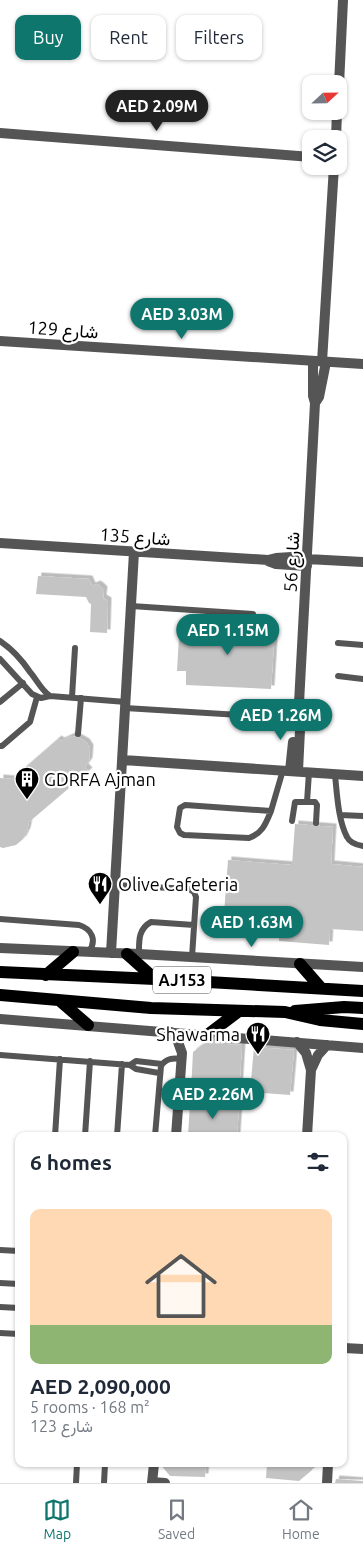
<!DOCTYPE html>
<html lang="en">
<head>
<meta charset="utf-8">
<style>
	:root { --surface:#fff; --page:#f6f6f7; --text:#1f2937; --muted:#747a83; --line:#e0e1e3; --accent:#0f766e }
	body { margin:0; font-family:Ubuntu,Vazirmatn,sans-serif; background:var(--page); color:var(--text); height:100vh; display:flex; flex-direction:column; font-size:19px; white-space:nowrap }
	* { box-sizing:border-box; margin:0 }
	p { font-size:16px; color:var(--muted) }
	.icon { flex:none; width:28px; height:28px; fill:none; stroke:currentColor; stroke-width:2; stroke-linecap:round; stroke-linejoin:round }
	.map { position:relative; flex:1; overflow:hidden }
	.drawer { position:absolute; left:15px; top:1132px; width:332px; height:335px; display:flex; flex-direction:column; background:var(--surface); border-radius:10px; box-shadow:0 1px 4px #0004 }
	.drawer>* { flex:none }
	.top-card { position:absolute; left:15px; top:15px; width:334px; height:45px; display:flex; gap:10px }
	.needle { width:32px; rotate:68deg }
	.buttons { position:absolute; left:302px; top:75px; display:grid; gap:10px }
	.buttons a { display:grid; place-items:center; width:45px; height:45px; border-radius:10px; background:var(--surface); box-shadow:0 1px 4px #0004; font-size:25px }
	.price { position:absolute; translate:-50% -42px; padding:0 11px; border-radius:18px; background:var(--accent); color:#fff; font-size:16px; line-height:32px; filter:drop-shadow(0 1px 2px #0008) }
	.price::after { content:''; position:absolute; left:50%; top:30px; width:15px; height:11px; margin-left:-8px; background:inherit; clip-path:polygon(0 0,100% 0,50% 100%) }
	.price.current { background:#222; color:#fff }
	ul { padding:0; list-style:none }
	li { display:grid; align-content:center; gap:10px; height:265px; padding:0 15px }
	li+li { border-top:1px solid var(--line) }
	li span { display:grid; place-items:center; height:155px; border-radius:10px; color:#555 }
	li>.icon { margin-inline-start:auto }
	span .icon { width:90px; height:90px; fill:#fffc; stroke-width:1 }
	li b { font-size:21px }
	h2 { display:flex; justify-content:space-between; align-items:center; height:60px; padding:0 15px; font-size:21px }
	.pill { padding:0 18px; border-radius:10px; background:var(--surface); box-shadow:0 1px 4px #0004; font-size:18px; line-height:45px }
	.pill.current { background:var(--accent); color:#fff }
	.tabs { display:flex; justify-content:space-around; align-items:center; height:70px; border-top:1px solid var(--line); background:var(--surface); font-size:14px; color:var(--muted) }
	.tabs a { display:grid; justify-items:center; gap:2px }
	.tabs .current { color:var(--accent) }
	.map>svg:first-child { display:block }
	.building { fill:#c4c4c4; filter:url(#shadow) }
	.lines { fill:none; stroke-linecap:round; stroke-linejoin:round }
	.lane { stroke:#555; stroke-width:6 }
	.street { stroke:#555; stroke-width:10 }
	.primary { stroke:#000; stroke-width:12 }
	.labels { text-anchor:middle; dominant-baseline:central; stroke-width:4.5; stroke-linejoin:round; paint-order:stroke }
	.shield { fill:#fff; stroke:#4c4c4c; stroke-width:1 }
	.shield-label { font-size:16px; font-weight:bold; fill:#000 }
	.street-label { font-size:18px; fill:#000; stroke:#fff }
	.poi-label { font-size:18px; fill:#000; stroke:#fff; text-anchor:start }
</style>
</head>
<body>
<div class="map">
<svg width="363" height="1483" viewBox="0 0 363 1483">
	<defs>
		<filter id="shadow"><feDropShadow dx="3.5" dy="-3.5" stdDeviation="0" flood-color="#0004"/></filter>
	</defs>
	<rect width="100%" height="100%" fill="#fff"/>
	<path class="building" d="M38,576L89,579L92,586L97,584L100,586L104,590L103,598L108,601L107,633L90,632L91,604L89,603L86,597L36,594Z
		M191,622L275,627L271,689L186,685V671H177L179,636L190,637Z
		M72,736L79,738L86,742L90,748L89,761L85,767L89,771L29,822L27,831L23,839L16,845L3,848L0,847V778L12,779L58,739L61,741Z
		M295,824L333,827L331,864L363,867V931L330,929L329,945L279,941V931L223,927L228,860L292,865Z
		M205,1043L242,1045L239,1093L191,1091L193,1052Z
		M254,1047L294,1050L290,1095L250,1092Z
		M190,1103L239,1106L237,1136H188Z
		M160,1464H206L205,1477L170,1476Z
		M267,1464H312V1470L299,1481L266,1478Z
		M336,1479L363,1481V1483H335Z"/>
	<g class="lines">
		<path class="lane" d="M131,606L253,614
			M0,641C12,649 22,660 30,672C37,680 41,690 50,696L41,698L32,694L0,659
			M338,643L363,645
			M338,676L363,679
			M50,696L126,702
			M72,697L75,648
			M0,702L23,683
			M125,708L256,716
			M78,734L81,698
			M0,746H2L30,722L37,697
			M335,775C337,793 338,820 347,837C350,843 356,845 363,846
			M307,802L309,772
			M271,811C266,823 263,833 249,838L184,835L180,833L177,827L180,808L185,805L271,811L283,770
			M340,815L363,816
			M292,821L295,802H315L317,805L316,823
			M115,885L189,889L194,892L196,897L192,957
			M0,919L79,925C92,929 97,940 89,952
			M139,954C139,941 138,929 151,922L194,925
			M0,1055L130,1065L136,1069L159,1073
			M130,1065L136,1061L162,1064
			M55,1136L60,1059
			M85,1136L90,1061
			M117,1136L122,1064
			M155,1136L161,1066C166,1058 173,1058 182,1059
			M0,1250L19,1251
			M0,1283L19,1284
			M0,1307L19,1308
			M0,1333L19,1334
			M76,1483L77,1464
			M104,1483L105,1464"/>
		<path class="street" d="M339,85L343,0
			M0,133L311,157
			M336,139L337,111
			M0,341L363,364
			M322,362L334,166
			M315,403L319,397L326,362
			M0,543L268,560L276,558L307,556
			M307,559L363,562
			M268,561L276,564L307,566
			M123,760L363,776
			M290,771L293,742
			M298,771L300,730L298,722L315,403L313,396V361
			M0,948L139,954L363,967
			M111,953L134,552
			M0,1019L363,1048
			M171,1032L178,1042L182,1053L176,1136
			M297,1042L306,1053L311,1070L307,1136
			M311,1070L318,1055L327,1045
			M344,1348L363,1349
			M152,1482L165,1483
			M152,1483L154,1464
			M327,1483L328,1464"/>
		<path class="primary" d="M127,954L155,979
			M300,964L321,988
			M0,972L155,979L363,991
			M46,975L73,952
			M0,995L151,1008L285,1012L320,1020L363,1024
			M59,1000L88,1025
			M295,1011L344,1007L363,1008
			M206,1036L239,1011"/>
	</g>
	<defs>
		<symbol id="building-pin" viewBox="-11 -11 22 30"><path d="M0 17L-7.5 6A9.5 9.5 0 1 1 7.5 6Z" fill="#000" stroke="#fff"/><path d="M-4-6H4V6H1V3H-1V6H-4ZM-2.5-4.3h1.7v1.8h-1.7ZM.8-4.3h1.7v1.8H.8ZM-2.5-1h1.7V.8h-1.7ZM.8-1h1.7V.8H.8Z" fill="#fff"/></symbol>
		<symbol id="restaurant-pin" viewBox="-11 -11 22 30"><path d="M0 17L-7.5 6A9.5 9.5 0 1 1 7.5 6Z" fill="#000" stroke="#fff"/><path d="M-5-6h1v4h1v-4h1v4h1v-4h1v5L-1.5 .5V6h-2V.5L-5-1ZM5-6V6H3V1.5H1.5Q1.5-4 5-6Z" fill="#fff"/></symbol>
	</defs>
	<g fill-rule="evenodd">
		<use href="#building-pin" x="13" y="765" width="28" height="38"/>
		<use href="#restaurant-pin" x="86" y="870" width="28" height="38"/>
		<use href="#restaurant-pin" x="244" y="1020" width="28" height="38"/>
	</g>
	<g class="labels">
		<rect class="shield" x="153" y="966.5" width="58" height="27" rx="4"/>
		<g class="shield-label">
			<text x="182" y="980">AJ153</text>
		</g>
		<g class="street-label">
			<text transform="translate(63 329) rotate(4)">شارع 129</text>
			<text transform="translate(135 536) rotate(4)">شارع 135</text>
			<text transform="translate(291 562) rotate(-87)">شارع 56</text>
		</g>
		<g class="poi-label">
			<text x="44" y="779">GDRFA Ajman</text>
			<text x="118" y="884">Olive Cafeteria</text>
			<text x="240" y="1034" text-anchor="end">Shawarma</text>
		</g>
	</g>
</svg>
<div class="buttons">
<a><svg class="needle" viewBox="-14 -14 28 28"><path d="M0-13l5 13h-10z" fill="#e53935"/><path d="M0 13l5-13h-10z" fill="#747a83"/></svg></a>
<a><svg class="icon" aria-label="layers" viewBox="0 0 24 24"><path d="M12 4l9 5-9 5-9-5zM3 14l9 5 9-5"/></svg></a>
</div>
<b class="price current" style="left:157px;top:132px">AED 2.09M</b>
<b class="price" style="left:182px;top:340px">AED 3.03M</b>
<b class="price" style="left:228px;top:656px">AED 1.15M</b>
<b class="price" style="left:281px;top:741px">AED 1.26M</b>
<b class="price" style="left:252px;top:948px">AED 1.63M</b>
<b class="price" style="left:213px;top:1120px">AED 2.26M</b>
<div class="top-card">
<a class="pill current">Buy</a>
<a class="pill">Rent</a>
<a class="pill">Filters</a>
</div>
<section class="drawer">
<h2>6 homes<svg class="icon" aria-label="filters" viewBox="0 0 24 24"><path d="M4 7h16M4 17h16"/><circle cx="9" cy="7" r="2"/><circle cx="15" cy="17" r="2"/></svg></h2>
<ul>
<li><span style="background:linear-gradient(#ffd9b3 75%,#8fb573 0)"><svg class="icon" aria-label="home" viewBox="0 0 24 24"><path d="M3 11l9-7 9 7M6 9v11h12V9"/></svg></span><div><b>AED 2,090,000</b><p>5 rooms · 168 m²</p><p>شارع 123</p></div></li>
</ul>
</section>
</div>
<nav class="tabs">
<a class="current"><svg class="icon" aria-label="map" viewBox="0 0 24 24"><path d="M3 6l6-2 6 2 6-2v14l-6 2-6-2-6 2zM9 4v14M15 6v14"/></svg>Map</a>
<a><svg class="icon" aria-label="saved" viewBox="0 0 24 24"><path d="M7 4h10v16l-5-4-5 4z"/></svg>Saved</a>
<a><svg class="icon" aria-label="home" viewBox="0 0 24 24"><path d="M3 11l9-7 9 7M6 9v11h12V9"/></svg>Home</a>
</nav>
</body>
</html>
